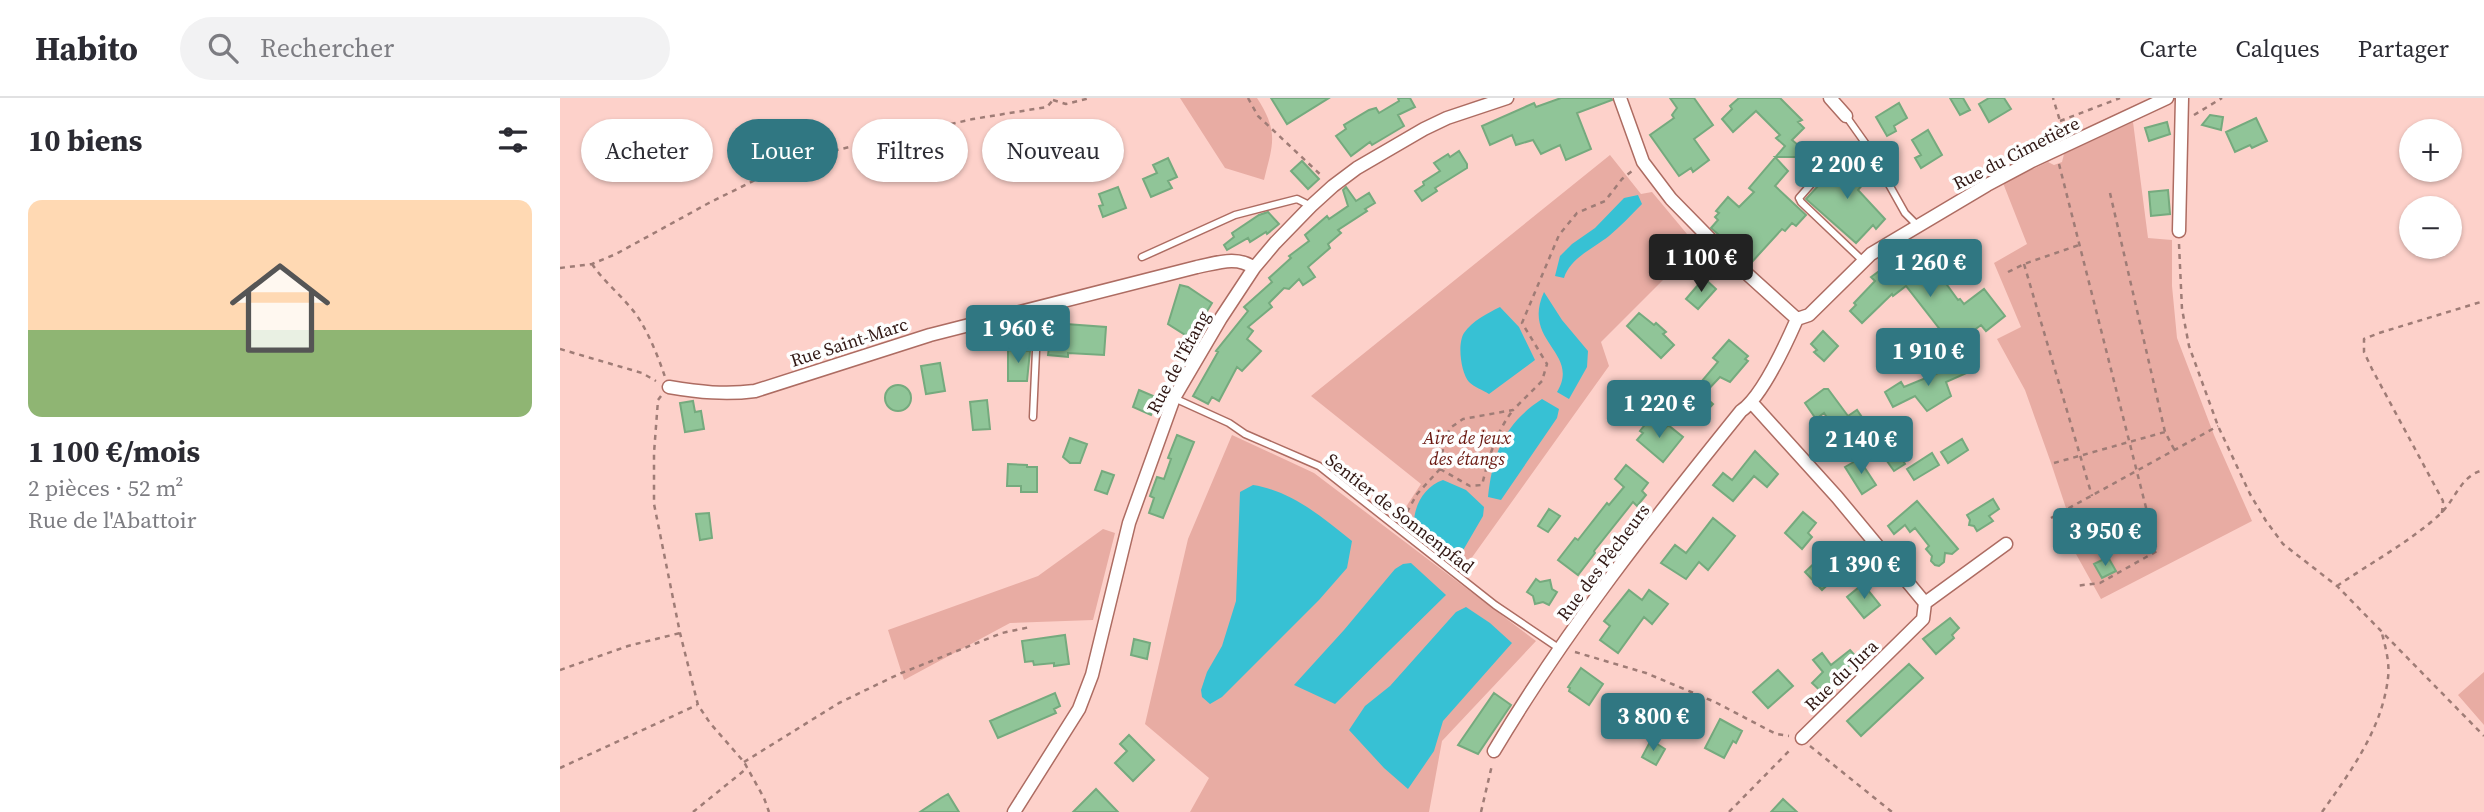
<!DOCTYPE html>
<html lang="fr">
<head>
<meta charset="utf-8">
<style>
	:root { --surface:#fff; --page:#f2f2f3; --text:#2b2b33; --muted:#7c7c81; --line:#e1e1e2; --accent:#307782 }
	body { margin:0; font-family:"Source Serif 4",serif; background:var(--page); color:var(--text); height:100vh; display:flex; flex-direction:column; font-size:26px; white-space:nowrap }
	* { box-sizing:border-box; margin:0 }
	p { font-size:23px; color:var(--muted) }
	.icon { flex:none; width:38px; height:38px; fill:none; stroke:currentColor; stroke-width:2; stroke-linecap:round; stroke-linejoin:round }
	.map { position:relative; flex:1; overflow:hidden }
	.details { display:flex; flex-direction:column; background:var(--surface); width:560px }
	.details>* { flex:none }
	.top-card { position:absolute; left:21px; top:21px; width:665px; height:63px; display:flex; gap:14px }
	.controls { position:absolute; left:1839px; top:21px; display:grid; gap:14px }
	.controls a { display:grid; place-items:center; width:63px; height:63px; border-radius:50%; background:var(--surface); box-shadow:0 2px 5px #0004; font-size:35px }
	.price { position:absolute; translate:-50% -60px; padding:0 16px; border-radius:7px; background:var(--accent); color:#fff; font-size:23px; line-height:46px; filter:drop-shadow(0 2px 4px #0008) }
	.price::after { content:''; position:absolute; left:50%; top:42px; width:21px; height:16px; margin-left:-10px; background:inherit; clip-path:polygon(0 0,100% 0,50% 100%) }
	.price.selected { background:#222; color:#fff }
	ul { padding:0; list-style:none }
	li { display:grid; align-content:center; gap:14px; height:371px; padding:0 28px }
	li span { display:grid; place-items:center; height:217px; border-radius:14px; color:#555 }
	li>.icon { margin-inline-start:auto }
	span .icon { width:126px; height:126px; fill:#fffc; stroke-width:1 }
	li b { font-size:30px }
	h2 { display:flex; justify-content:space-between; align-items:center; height:84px; padding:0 28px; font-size:30px }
	.chip { padding:0 24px; border-radius:32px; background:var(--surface); box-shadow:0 2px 5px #0004; font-size:24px; line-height:63px }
	.chip.selected { background:var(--accent); color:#fff }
	header { display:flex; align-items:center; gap:42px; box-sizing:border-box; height:98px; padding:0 35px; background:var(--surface); border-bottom:2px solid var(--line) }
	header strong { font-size:33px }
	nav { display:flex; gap:38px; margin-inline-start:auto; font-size:24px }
	.search { width:490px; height:63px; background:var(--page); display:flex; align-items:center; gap:18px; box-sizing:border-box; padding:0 24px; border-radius:38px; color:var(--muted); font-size:26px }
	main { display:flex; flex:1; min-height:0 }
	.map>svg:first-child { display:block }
	.green { fill:#e8aca3 }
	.water { fill:#37c1d4 }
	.building { fill:#90c598; stroke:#75aa7e; stroke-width:2 }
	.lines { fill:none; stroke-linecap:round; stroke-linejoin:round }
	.service-casing { stroke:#ad6c62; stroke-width:9 }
	.minor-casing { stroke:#ad6c62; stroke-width:15 }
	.path { stroke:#9f7c76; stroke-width:2.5; stroke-dasharray:5 5; stroke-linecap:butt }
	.service { stroke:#fff; stroke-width:6 }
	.minor { stroke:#fff; stroke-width:12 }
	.labels { text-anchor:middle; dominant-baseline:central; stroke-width:7; stroke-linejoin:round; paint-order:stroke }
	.street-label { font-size:18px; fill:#301713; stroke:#fefefe }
	.park-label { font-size:18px; font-style:italic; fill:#691710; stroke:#fefefe }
</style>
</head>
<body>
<header>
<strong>Habito</strong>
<div class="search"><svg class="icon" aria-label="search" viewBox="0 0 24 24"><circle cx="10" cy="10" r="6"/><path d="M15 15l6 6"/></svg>Rechercher</div>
<nav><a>Carte</a><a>Calques</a><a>Partager</a></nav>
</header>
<main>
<section class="details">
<h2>10 biens<svg class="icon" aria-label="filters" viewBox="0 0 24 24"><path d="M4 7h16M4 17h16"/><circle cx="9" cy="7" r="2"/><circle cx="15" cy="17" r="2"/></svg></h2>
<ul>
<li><span style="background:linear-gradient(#ffd9b3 60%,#8fb573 0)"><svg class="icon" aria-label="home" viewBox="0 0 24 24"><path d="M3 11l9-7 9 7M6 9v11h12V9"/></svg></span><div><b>1 100 €/mois</b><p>2 pièces · 52 m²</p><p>Rue de l'Abattoir</p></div></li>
</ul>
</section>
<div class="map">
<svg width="1924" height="714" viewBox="0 0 1924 714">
	<rect width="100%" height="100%" fill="#fdd1ca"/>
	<path class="green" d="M620,0H697C719,34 713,46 704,82L665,70Z
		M1573,24L1588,140L1612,142V188L1617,240L1654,337L1692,423L1541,501L1501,429L1506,410L1491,365L1465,292L1437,241L1461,229L1434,165L1467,146L1443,85L1488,64L1494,67L1502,64L1504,56Z
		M1050,57L1081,96L1092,94L1137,148L1041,244L1049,268L903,472L838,421L861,386L751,298Z
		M672,337L754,375L976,543L882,643L869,714H630L649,680L585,626L628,441Z
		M543,431L555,435L533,522L450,525L344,582L328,532L478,478Z
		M1924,574V627L1898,597Z"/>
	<path class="water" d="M1078,97L1082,106C1071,117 1061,128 1049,138C1034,150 1010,160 1004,180L995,178L1000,158L1012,146L1035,130L1064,100Z
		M984,194L1002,222L1028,253L1027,269L1009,301L997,294C1021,254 961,244 984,194Z
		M940,209L959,229L975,262L929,296C923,292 914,289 909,284C901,275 897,246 904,235C912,223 928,215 940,209Z
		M982,301L999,311L997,320L941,402L928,399C933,355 944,326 982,301Z
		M883,382L906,392L924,409L923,418L898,461L854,425C854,407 865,388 883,382Z
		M693,387C732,393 762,419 792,443L787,470L759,502L662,599L650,606L642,599L641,592L647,574L662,548L676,503L680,394Z
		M851,465L886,497L775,606L734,587L784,532L835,471L843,466Z
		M906,509L930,525L952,545L883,623L874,653L848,691L824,670L789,632L805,608L830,588L896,514Z"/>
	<path class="building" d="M711,0H769L727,26Z
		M838,0H850L855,9L838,17L844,28L812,47L810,44L791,58L776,38L786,31L784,27L809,12L816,10L819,15L839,3Z
		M1001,0H1051L1052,2L1017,15L1031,51L1006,62L1000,47L981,56L973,42L956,47L952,37L930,47L922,28L974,5L976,9Z
		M1110,0H1134L1153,27L1134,41L1149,62L1133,74L1131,70L1119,78L1090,37L1114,20L1112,17L1117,10Z
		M1179,0H1220L1242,22L1238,24L1244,30L1232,42L1245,53L1238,59H1215L1228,73L1215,88L1246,117L1236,128L1232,125L1225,133L1222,131L1191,165L1151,130L1158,122L1155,119L1159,115L1156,113L1168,99L1179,109L1194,94L1189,90L1225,48L1216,40L1220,37L1196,13L1173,34L1162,21L1172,11L1170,8Z
		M1390,0H1403L1410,12L1400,17Z
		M1429,0H1444L1451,11L1429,24L1419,6Z
		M1339,5L1347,20L1334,28L1336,33L1327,38L1316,19Z
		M1650,17L1663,19L1661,32L1642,27Z
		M1696,20L1707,43L1692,50L1690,47L1675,54L1666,34Z
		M1607,24L1610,36L1589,43L1585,30Z
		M1368,32L1382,57L1361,70L1355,60L1361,57L1352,42Z
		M899,53L907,66V70L875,90L877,93L862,103L855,93L864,87L863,84L880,73L874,65L888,56L890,59Z
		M1290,59L1310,78L1298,92L1325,121L1316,131L1313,127L1296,145L1246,101L1270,75L1273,77Z
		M608,60L617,79L608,83L612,90L591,99L583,81L597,75L593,67Z
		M742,63L759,81L748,91L731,73Z
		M558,89L566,110L543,119L539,108L543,107L539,96Z
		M786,89L796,103L809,95L815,105L805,111L807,113L778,132L781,135L768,146L770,150L748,169L755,179L743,187L739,181L729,191L724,190L709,205L712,209L688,229L693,233L687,241L701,253L682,273L677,269L659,303L652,299L648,306L633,298L658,254L656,253L688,213L684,209L712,184L709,180L731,160L729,158L749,143L745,137L767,118L769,121L788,108L783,92Z
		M1608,92L1610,116L1591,118L1589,94Z
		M708,114L719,126L707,136L706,134L690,144L688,140L667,152L664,147L674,139L672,135L699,117Z
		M1361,151L1398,202L1400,201L1404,206L1424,191L1445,218L1426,233L1421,227L1393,248L1346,188L1333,198L1332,196L1302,225L1290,213L1296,207L1294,205L1315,183L1311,179L1322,171L1327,178Z
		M1144,180L1156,191L1138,211L1126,201Z
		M620,187L628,189L652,205L643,220L640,217L627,238L608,226Z
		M1079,215L1094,227L1096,225L1106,234L1103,236L1114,247L1101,260L1067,228Z
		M492,225L546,229L544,257L508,255V259L488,257Z
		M1263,233L1278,248L1264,263L1254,254L1257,252L1251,246Z
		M1169,242L1188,258L1185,261L1188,263L1170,284L1160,279L1143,297L1153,306L1142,318L1135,312L1131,317L1121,308L1158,264L1153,260Z
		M448,252L470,253L467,283H448Z
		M1407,263L1411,273L1386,284L1391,298L1367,313L1355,298L1333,309L1325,294L1341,284L1344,289Z
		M380,265L385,293L366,296L361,268Z
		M325 300a13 13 0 1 1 26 0a13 13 0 1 1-26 0Z
		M1264,291H1268L1288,318L1297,312L1308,328L1290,340L1289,338L1282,342L1264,315L1256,321L1245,305Z
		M579,292L598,300L591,317L573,309Z
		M427,302L430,331L413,332L410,304Z
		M133,303L135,314L141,313L144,331L125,334L120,305Z
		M1088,323L1102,334L1108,327L1123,339L1103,364L1077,342L1083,335L1080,333Z
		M617,337L634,344L603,420L589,415L594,400L590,398L597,379L604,381L611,361L608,360Z
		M510,340L527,346L520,365H510L503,359Z
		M1402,341L1408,352L1388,365L1381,354Z
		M1195,353L1218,376L1207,389L1194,378L1173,403L1153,387L1163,375L1172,382Z
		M1372,355L1379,367L1354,382L1347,371Z
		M1339,356L1345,366L1334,373L1327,363Z
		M1299,361L1316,387L1302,396L1285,369Z
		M448,366L467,367V369H477V394H461V388H447Z
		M1066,367L1088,385L1082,393L1086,397L1077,408L1073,404L1034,453L1035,455L1018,477L998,462L1015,440L1018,442L1047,405L1049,407L1064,389L1055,381Z
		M542,373L554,377L547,396L535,392Z
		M1433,401L1439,411L1429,418L1433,423L1417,433L1414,428L1409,427L1410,422L1407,417Z
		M1357,403L1398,451L1392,456L1385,455L1384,464L1379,468L1375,467L1371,463L1372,458L1366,451L1369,448L1355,430L1350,434L1345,427L1334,436L1328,428Z
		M989,411L1000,418L988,434L978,428Z
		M1243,414L1256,425L1248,435L1252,439L1242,451L1225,435Z
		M149,415L152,440L140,442L136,416Z
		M1153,420L1175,438L1148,472L1139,464L1126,481L1101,465L1115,447L1126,455Z
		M1262,458L1279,476L1262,492L1245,474Z
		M1548,459L1556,473L1542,480L1534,466Z
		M976,481L980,484L990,482L992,491L997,494L989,507L983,504L975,506L973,498L967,494Z
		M1303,486L1320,507L1304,520L1287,499Z
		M1069,492L1082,502L1089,492L1108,506L1092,526L1084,519L1058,555L1040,542L1050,528L1044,523Z
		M1390,520L1399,530L1392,537L1394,540L1376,556L1363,541Z
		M505,537L509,566L494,568V565L474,567L473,563L465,564L462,543Z
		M574,541L590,545L587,561L571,557Z
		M1290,552L1297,560L1272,584L1276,588L1266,598L1252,585L1263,574L1253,562L1262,555L1271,567Z
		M1349,566L1363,580L1301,638L1287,623Z
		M1021,570L1043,586L1029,607L1009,593L1010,590L1008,589Z
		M1218,572L1233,588L1208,610L1193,594Z
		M495,595L500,608L494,611L496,615L438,640L430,623Z
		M934,595L951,607L918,656L898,647Z
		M1160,621L1182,633L1176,645L1173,643L1164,660L1145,650Z
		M569,637L594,662L573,683L555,665L567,653L560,646Z
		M1091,642L1105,651L1096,667L1082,659Z
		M536,691L558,714H513Z
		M388,696L399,714H360L381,700Z
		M1223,701L1237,714H1211Z"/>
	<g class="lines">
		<defs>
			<path id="service" d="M1286,18L1308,49L1345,115L1358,128
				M1274,60L1239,100L1241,104L1303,163
				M582,159L675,117L737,101L751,108
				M614,300L669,325L685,336L759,368L935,507L1000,551
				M473,319L478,209"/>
			<path id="minor" d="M1060,0L1083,64L1111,101L1164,155L1237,221
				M1270,0L1286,18
				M1619,133L1622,0
				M109,289C139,294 165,297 195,293L370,237L637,169C657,165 677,157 694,170
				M1192,305L1277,399L1365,505L1363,521L1242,640
				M1365,505L1446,446
				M934,653C1005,533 1093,422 1181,313C1202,299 1226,246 1237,221L1249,217L1311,156L1427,87L1472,63L1607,0
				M454,714L519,611L532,577L569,425L614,300L661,220L694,170L715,145L751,108L773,88L797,70L864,31L887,20L947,0"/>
		</defs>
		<use href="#service" class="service-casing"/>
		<use href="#minor" class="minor-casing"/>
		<path class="path" d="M688,0L698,18L763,79
			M493,2L506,6L530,0
			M1634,17L1662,0
			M1500,23L1560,0
			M1492,39L1500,23L1493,0
			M1499,66L1597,453L1540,485L1515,488
			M1550,95L1605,334L1615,353
			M1619,146L1622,211L1629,248L1658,328L1690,396L1706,423L1723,446L1777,488L1924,638
			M32,166C46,187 68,202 81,224C91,241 99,261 105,279
			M1464,166L1532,398
			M0,170L32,166L56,156L147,106L223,68L272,53L413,21L487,9L493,2
			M1448,174L1464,166L1519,147
			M0,251L82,275L96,283
			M101,298L98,302L94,355V406L120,535L138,607L150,625L184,664L204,700L209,714
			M1494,365L1605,334
			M880,371L910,388L922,387C929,359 935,336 953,312
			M1882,415L1883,403L1812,271L1804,254V241L1819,235L1924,203
			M1491,420L1658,328
			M842,423L857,396L880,371L884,344L890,330L903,321L953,312L982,283L987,266L962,225L999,137L1017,115L1045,103L1062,81L1072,73
			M1777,488C1809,466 1851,443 1879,417C1896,402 1900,377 1924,372
			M1015,554L1086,575L1155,604L1216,636L1229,638
			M0,572L68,548L120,535
			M1250,648L1332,714
			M184,664L279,605L339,576L442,535L470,529
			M0,670L137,607
			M133,714L186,671
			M921,714L932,667
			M1169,714L1232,650
			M1762,714C1791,673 1822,631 1828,580C1830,564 1825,547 1821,532"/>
		<use href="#service" class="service"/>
		<use href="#minor" class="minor"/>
	</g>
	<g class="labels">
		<g class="street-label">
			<text transform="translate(1456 55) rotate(-27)">Rue du Cimetière</text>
			<text transform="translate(289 244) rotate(-18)">Rue Saint-Marc</text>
			<text transform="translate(618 264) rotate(-62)">Rue de l'Étang</text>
			<text transform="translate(840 415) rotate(38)">Sentier de Sonnenpfad</text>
			<text transform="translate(1043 464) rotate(-53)">Rue des Pêcheurs</text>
			<text transform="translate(1281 577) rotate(-44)">Rue du Jura</text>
		</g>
		<g class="park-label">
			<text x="907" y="339">Aire de jeux<tspan x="907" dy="21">des étangs</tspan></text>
		</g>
	</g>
</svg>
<div class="controls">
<a>+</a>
<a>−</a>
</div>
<b class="price" style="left:1287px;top:103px">2 200 €</b>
<b class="price selected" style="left:1141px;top:196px">1 100 €</b>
<b class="price" style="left:1370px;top:201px">1 260 €</b>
<b class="price" style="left:458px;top:267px">1 960 €</b>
<b class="price" style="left:1368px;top:290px">1 910 €</b>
<b class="price" style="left:1099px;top:342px">1 220 €</b>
<b class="price" style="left:1301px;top:378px">2 140 €</b>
<b class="price" style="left:1545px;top:470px">3 950 €</b>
<b class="price" style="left:1304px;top:503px">1 390 €</b>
<b class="price" style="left:1093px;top:655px">3 800 €</b>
<div class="top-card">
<a class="chip">Acheter</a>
<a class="chip selected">Louer</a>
<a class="chip">Filtres</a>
<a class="chip">Nouveau</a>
</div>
</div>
</main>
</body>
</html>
